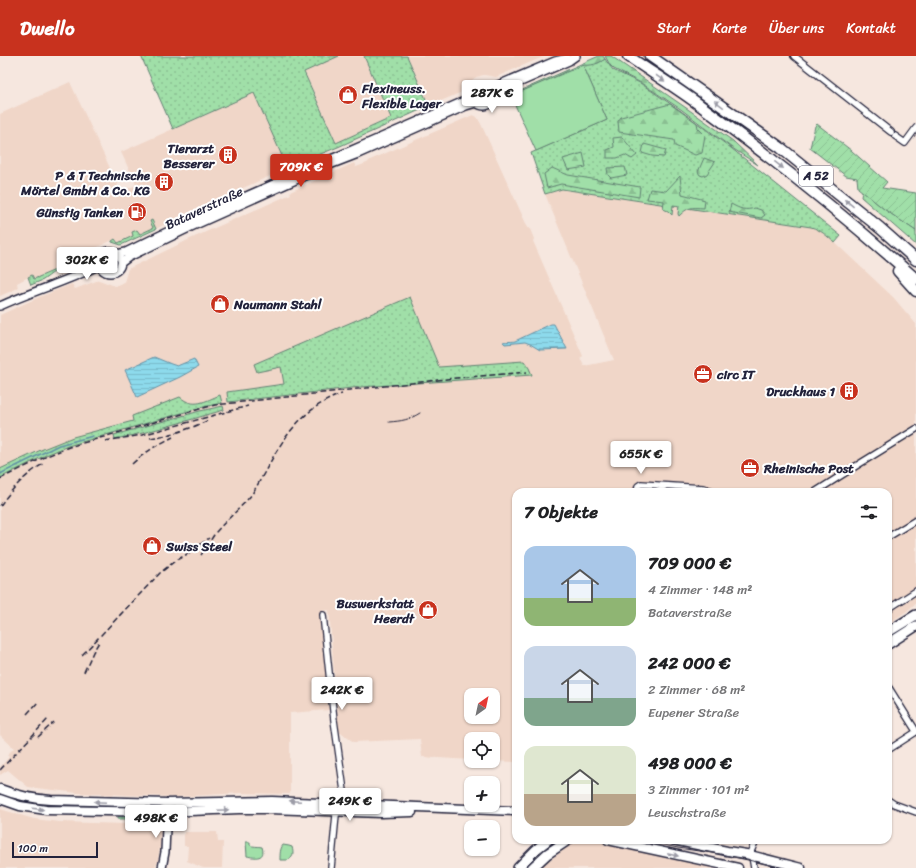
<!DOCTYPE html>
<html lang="de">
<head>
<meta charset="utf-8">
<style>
	:root { --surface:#fff; --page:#f2f2f2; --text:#202124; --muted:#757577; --accent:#c8321e }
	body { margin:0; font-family:Sriracha,sans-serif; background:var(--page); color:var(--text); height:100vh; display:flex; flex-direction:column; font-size:15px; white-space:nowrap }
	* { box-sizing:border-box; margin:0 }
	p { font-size:13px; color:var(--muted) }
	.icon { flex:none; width:22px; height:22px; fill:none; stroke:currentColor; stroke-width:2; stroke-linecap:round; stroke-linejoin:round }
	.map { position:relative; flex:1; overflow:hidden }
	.panel { position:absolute; left:512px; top:432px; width:380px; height:356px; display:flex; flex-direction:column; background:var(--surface); border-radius:12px; box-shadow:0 1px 3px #0004 }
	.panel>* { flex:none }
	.needle { width:26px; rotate:33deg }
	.controls { position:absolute; left:464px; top:632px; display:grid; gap:8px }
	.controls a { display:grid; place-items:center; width:36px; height:36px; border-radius:8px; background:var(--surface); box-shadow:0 1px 3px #0004; font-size:20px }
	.scale { position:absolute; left:12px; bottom:10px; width:86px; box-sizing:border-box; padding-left:4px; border:2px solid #22223b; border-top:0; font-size:11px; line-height:14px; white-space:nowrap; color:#22223b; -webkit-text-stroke:3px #fff; paint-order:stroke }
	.price { position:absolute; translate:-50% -34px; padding:0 9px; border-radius:4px; background:#fff; color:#222; font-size:13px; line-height:26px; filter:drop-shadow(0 1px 2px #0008) }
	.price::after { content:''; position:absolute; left:50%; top:24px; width:12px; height:9px; margin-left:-6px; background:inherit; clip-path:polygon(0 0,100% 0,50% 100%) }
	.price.current { background:var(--accent); color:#fff }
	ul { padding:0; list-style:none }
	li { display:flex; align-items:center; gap:12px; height:100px; padding:0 12px }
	li span { display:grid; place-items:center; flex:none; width:112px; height:80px; border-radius:12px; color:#555 }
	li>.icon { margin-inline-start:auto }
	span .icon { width:48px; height:48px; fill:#fffc; stroke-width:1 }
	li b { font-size:17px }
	h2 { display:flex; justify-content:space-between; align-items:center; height:48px; padding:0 12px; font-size:17px }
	header { display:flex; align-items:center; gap:24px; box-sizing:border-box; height:56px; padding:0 20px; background:var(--accent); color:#fff }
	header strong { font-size:19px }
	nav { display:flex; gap:22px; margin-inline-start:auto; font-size:14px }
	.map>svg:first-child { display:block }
	.built { fill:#f0d6c8; fill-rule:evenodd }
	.grass { fill:url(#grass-dots); stroke:#618072 }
	.forest { fill:url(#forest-firs); stroke:#618072 }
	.park { fill:#a0dfa8; stroke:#618072 }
	.garden { fill:url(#garden-furrows); stroke:#618072 }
	.water { fill:url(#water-rules); stroke:#6290a5 }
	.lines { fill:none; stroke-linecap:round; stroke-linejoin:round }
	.stream { stroke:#6290a5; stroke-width:1.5 }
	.minor-casing { stroke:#22223b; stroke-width:8 }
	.tertiary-casing { stroke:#22223b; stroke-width:10 }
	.secondary-casing { stroke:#22223b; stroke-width:11 }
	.primary-casing { stroke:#22223b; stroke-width:12 }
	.motorway-casing { stroke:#22223b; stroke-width:13 }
	.minor { stroke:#fff; stroke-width:5.5 }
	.tertiary { stroke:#fff; stroke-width:7 }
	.secondary { stroke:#fff; stroke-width:8 }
	.primary { stroke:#fff; stroke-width:9 }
	.motorway { stroke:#fff; stroke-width:10 }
	.tram { stroke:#22223b; stroke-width:1 }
	.rail { stroke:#22223b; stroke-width:1.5; stroke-dasharray:6 3; stroke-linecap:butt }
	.oneway { fill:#9c9ca7 }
	.labels { text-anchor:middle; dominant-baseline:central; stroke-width:4; stroke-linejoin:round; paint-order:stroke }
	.shield { fill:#fff; stroke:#646476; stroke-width:1 }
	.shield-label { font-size:12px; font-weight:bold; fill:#22223b }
	.poi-label { font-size:13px; font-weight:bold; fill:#22223b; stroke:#fff; text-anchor:start }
	.street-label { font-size:13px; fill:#22223b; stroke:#fff }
</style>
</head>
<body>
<header>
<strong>Dwello</strong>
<nav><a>Start</a><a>Karte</a><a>Über uns</a><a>Kontakt</a></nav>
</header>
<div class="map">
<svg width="916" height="812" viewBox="0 0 916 812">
	<defs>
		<pattern id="grass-dots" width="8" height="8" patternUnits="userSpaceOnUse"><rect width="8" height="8" fill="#a0dfa8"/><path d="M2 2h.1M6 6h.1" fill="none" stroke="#8abf92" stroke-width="1.8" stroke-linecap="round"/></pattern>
		<pattern id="forest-firs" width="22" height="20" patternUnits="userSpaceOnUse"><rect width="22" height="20" fill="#a0dfa8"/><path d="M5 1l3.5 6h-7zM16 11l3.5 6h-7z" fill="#8abf92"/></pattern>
		<pattern id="garden-furrows" width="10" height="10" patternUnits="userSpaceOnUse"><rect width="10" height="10" fill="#a0dfa8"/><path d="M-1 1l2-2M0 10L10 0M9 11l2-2" fill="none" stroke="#8abf92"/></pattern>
		<pattern id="water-rules" width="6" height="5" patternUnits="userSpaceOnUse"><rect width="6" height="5" fill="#8ddaec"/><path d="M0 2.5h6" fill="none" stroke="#79bbcb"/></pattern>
	</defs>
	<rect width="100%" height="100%" fill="#f6e7df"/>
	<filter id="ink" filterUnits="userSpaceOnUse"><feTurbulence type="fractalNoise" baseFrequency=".025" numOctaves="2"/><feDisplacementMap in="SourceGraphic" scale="8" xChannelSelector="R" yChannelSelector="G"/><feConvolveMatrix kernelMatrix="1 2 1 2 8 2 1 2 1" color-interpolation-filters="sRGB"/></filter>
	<g filter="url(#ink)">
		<path class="built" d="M339,0H364L391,62L336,87L304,15Z
			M407,0H545L496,21L484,19L476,21L467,28L464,34L462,36L429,50Z
			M70,26L121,136L136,129L121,96L254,37L288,112L180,160L156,173L151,164L150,165L153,172L139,178L137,174L134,180L118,187L115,183L89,195L90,199L34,223L32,219L17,227L18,232L0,240V58Z
			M473,59L477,61L481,68L528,172L530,173L534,183L533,185L583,300L580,302L584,310L614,304L545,138L562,133L811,171L818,173L831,183L893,241L916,268V547L907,555L888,568V436H516V706L493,705V683H471V704L422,701L420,683L354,686L339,676L329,554L320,555L329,654L290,657V738L240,737L175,741L78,737L28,731L8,714L0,719V711L9,701L7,699L14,692L0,679V259L37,242L72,228L75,233L99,224L115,230L124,226L128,213L190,183L282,142L291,138L290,136L354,107L356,111L367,107L370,104ZM471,639H493V661H471Z
			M0,753L34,763L60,766L158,769L160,770L161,772L160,791L158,805L155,812H0Z
			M184,776H217L218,786H223L222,812H203L187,805L188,790H184Z
			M579,784H597L725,812H539L566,792Z"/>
		<path class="grass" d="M141,0H339L304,16L336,87L391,62L364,0H407L429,50L338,91L313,101L276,117L274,115L286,109L254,37L173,73Z
			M605,3L613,14L640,27L681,55L731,92L841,180L835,187C827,180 821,174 811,171L562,133L545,138L531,97L607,64L583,9L598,7Z
			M152,164L156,173L121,189L112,186V185L115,183L118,187L133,180L132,176L137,174L140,178L153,172L150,165Z
			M93,193L94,194L89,201L54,216L43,224L31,229L28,221L32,219L34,223L90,199L88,195Z
			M410,241L439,311L524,305L529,312L532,319L361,331L228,346L227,336L284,328L281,311L257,316L254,308Z
			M220,339L222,347L199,352L68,390L46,399L0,422V413L43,393L73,381L133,365L132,360L180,341C194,353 205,345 220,339Z
			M223,350L224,354C188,364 152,376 115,383L114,379L200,355Z
			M0,739L20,746L40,749H52L76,748L155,751L160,752L41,750L29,749L0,740Z
			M118,761H160L162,763H118Z"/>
		<path class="forest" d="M599,0H603L605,3C598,8 591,10 583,9L512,40L514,46L511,39Z
			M605,0H611L692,56L733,85L758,109L732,92L682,54L641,27L614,13L610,9Z
			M670,48L697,67L698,72L705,79L702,97L695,99L675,90L674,84L619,76L618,65L621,61Z
			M622,81L637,99L632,103L625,99L617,102H607V94L614,91L613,82Z
			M644,88L666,94L664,101L652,100L642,97Z
			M583,97L586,111L568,114L563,103Z
			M704,102L715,106L707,118L703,120L700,119L698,116Z
			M625,111L627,119L611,122L608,119L607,112Z
			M552,112L568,119L640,131L639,141L561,128L547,132L544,118Z
			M680,120L682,138L705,144L704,152C691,151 688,151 679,160L678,158L679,150L673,149L672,159L668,155L663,153L664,145L647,143L650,133L666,135Z
			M862,135L884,153L916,175V189L861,141Z
			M731,148C740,153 745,155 755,152L761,154L765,159L761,162L729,156Z"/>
		<path class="park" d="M583,9L607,64L536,95L511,40Z
			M246,786H250V789C253,791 258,790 262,791C266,803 255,802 247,800Z
			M283,789L289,790L292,791C294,798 293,800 288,804H280C280,798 280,793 283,789Z"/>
		<path class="garden" d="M817,68L852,95L887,126L882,132L916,137V175L884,153L858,132L857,122L846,120L810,92L815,70Z"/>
		<path class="water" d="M551,268H554L567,293L540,294L530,288L525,286L505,288L503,286C505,285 511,286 515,285Z
			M154,301L171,308L177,310L194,303L198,311L180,321L137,341L125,314Z"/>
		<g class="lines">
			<path class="stream" d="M0,418L59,389L93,380"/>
			<defs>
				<path id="minor" d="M794,0L891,76
					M895,80L905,87L916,72
					M637,436L638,430L641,428L703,432L716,436
					M657,436L665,430
					M815,436L856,410L916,373
					M888,481L916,464
					M888,553L916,535
					M323,559L334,664L344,735V743L336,759L331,812
					M889,632L916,675
					M888,694L916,676
					M888,744L894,748L916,756
					M754,812L751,795L756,784"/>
				<path id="tertiary" d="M474 40a10 10 0 1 1 20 0a10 10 0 1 1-20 0Z
					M491,32L555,5L568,2
					M494,39L507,32L569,5L576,0
					M99 206a11 11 0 1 1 22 0a11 11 0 1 1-22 0Z
					M117,198L126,196C146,186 166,176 186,167C278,125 372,86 464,45L473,40
					M121,207L129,201L191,171L327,110L358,98L466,50L476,47
					M0,250C33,235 68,225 100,209
					M162,812L165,796L167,747"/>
				<path id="secondary" d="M0,733C18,740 33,743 51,744L167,747L272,745L516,755
					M0,743L20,750L46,754L166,756L239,753H270L381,757L412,756
					M608,784L738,812
					M673,784L727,795L746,798L801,812"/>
				<path id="primary" d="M888,576L916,559
					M888,588L916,570
					M518,812L536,794L548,784
					M532,812L547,798L568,784"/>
				<path id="motorway" d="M628,0C652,17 677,32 701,50C775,104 847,162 916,223
					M650,0L706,39L781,92L880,172L916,204
					M898,215L916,235"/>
			</defs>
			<use href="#minor" class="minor-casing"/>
			<use href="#tertiary" class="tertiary-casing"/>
			<use href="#secondary" class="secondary-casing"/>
			<use href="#primary" class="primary-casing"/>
			<use href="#motorway" class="motorway-casing"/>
			<use href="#minor" class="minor"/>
			<use href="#tertiary" class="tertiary"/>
			<use href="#secondary" class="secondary"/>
			<use href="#primary" class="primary"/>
			<use href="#motorway" class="motorway"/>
			<path class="tram" d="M389,366C402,365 409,364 420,357
				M629,784L647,788
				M641,784L678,792L720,798L785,812
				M524,812L539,797L556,784"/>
			<path class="rail" d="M150,382C171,379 187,374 207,365
				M105,385L142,379L248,350
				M132,408C145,396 157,389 173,381
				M0,423L47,400L69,391L203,352L215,349L456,322L527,316
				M0,450C11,433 27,418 44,407
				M201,499C206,492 211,483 216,476C227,463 241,452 252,438C259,427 265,415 272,403C289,373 309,349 342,338
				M82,599L160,517L175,505L189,497L209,482
				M84,616L93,596L99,586
				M27,658L39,645
				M38,681L54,666
				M0,714L49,662"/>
		</g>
		<defs><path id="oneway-solid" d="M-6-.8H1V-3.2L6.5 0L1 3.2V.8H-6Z"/></defs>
		<g class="oneway">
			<use href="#oneway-solid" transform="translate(660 22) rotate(34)"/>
			<use href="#oneway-solid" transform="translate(719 48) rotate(-144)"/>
			<use href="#oneway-solid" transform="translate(779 109) rotate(38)"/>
			<use href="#oneway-solid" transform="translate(849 147) rotate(-141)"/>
			<use href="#oneway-solid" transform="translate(295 745) rotate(-178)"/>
			<use href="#oneway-solid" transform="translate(100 746) rotate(-178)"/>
			<use href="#oneway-solid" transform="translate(38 753) rotate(7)"/>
			<use href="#oneway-solid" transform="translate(223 754) rotate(-3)"/>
			<use href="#oneway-solid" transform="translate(673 799) rotate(12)"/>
		</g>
	</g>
	<defs>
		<symbol id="shop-disc" viewBox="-11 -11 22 22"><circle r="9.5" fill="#c8321e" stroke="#fff"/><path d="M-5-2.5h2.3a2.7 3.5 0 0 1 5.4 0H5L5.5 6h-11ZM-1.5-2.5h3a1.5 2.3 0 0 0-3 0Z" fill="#fff"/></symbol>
		<symbol id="building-disc" viewBox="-11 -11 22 22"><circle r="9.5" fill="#c8321e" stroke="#fff"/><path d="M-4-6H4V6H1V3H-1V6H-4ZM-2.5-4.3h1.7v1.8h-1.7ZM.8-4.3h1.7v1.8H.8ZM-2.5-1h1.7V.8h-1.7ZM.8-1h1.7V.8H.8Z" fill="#fff"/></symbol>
		<symbol id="fuel-disc" viewBox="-11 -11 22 22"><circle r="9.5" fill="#c8321e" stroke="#fff"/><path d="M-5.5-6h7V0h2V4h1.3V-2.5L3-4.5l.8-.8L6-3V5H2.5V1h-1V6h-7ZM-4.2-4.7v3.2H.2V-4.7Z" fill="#fff"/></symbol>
		<symbol id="office-disc" viewBox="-11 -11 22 22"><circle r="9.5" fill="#c8321e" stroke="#fff"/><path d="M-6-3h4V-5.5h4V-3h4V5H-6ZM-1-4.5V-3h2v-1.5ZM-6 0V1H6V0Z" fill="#fff"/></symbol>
	</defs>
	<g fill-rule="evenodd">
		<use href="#shop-disc" x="337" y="28" width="22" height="22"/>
		<use href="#building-disc" x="217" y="88" width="22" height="22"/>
		<use href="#building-disc" x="153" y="115" width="22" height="22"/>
		<use href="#fuel-disc" x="126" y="145" width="22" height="22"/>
		<use href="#shop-disc" x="209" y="237" width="22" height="22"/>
		<use href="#office-disc" x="692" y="307" width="22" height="22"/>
		<use href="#building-disc" x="838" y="324" width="22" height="22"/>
		<use href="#office-disc" x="739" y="401" width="22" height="22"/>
		<use href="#shop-disc" x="141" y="479" width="22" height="22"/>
		<use href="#shop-disc" x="417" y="543" width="22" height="22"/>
	</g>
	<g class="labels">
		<rect class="shield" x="799" y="110" width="34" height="20" rx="3"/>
		<g class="shield-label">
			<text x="816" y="120">A 52</text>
		</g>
		<g class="poi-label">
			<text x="362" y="32">Flexineuss.<tspan x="362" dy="15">Flexible Lager</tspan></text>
			<text x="214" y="92" text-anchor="end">Tierarzt<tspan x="214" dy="15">Besserer</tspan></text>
			<text x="150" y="119" text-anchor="end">P &amp; T Technische<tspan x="150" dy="15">Mörtel GmbH &amp; Co. KG</tspan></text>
			<text x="123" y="156" text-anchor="end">Günstig Tanken</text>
			<text x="234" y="248">Naumann Stahl</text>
			<text x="717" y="318">circ IT</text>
			<text x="835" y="335" text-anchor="end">Druckhaus 1</text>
			<text x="764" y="412">Rheinische Post</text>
			<text x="166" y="490">Swiss Steel</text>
			<text x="414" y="547" text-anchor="end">Buswerkstatt<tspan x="414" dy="15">Heerdt</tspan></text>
		</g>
		<g class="street-label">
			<text transform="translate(204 152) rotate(-25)">Bataverstraße</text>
		</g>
	</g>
</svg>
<div class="controls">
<a><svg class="needle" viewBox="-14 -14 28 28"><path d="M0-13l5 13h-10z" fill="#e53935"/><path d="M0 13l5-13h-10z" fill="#757577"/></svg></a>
<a><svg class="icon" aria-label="locate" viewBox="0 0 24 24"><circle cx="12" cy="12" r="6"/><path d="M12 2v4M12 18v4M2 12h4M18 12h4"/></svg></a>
<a>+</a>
<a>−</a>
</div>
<div class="scale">100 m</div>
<b class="price" style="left:492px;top:58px">287K €</b>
<b class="price current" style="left:301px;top:132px">709K €</b>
<b class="price" style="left:87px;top:225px">302K €</b>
<b class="price" style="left:641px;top:419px">655K €</b>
<b class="price" style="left:342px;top:655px">242K €</b>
<b class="price" style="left:350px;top:766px">249K €</b>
<b class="price" style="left:156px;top:783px">498K €</b>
<section class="panel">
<h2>7 Objekte<svg class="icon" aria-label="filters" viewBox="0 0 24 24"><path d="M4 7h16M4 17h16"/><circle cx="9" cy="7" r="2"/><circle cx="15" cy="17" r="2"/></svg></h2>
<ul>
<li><span style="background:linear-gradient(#a9c7e8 65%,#8fb573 0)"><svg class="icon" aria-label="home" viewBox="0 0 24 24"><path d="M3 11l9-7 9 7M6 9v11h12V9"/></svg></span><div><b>709 000 €</b><p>4 Zimmer · 148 m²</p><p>Bataverstraße</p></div></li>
<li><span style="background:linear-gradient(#c9d6e8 65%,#7fa58c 0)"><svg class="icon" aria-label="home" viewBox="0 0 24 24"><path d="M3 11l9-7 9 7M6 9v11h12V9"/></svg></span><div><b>242 000 €</b><p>2 Zimmer · 68 m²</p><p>Eupener Straße</p></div></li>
<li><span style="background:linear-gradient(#dfe7d0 60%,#b9a48a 0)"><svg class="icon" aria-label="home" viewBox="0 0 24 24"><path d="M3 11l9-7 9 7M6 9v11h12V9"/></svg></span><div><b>498 000 €</b><p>3 Zimmer · 101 m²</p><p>Leuschstraße</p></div></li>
</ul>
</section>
</div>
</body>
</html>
